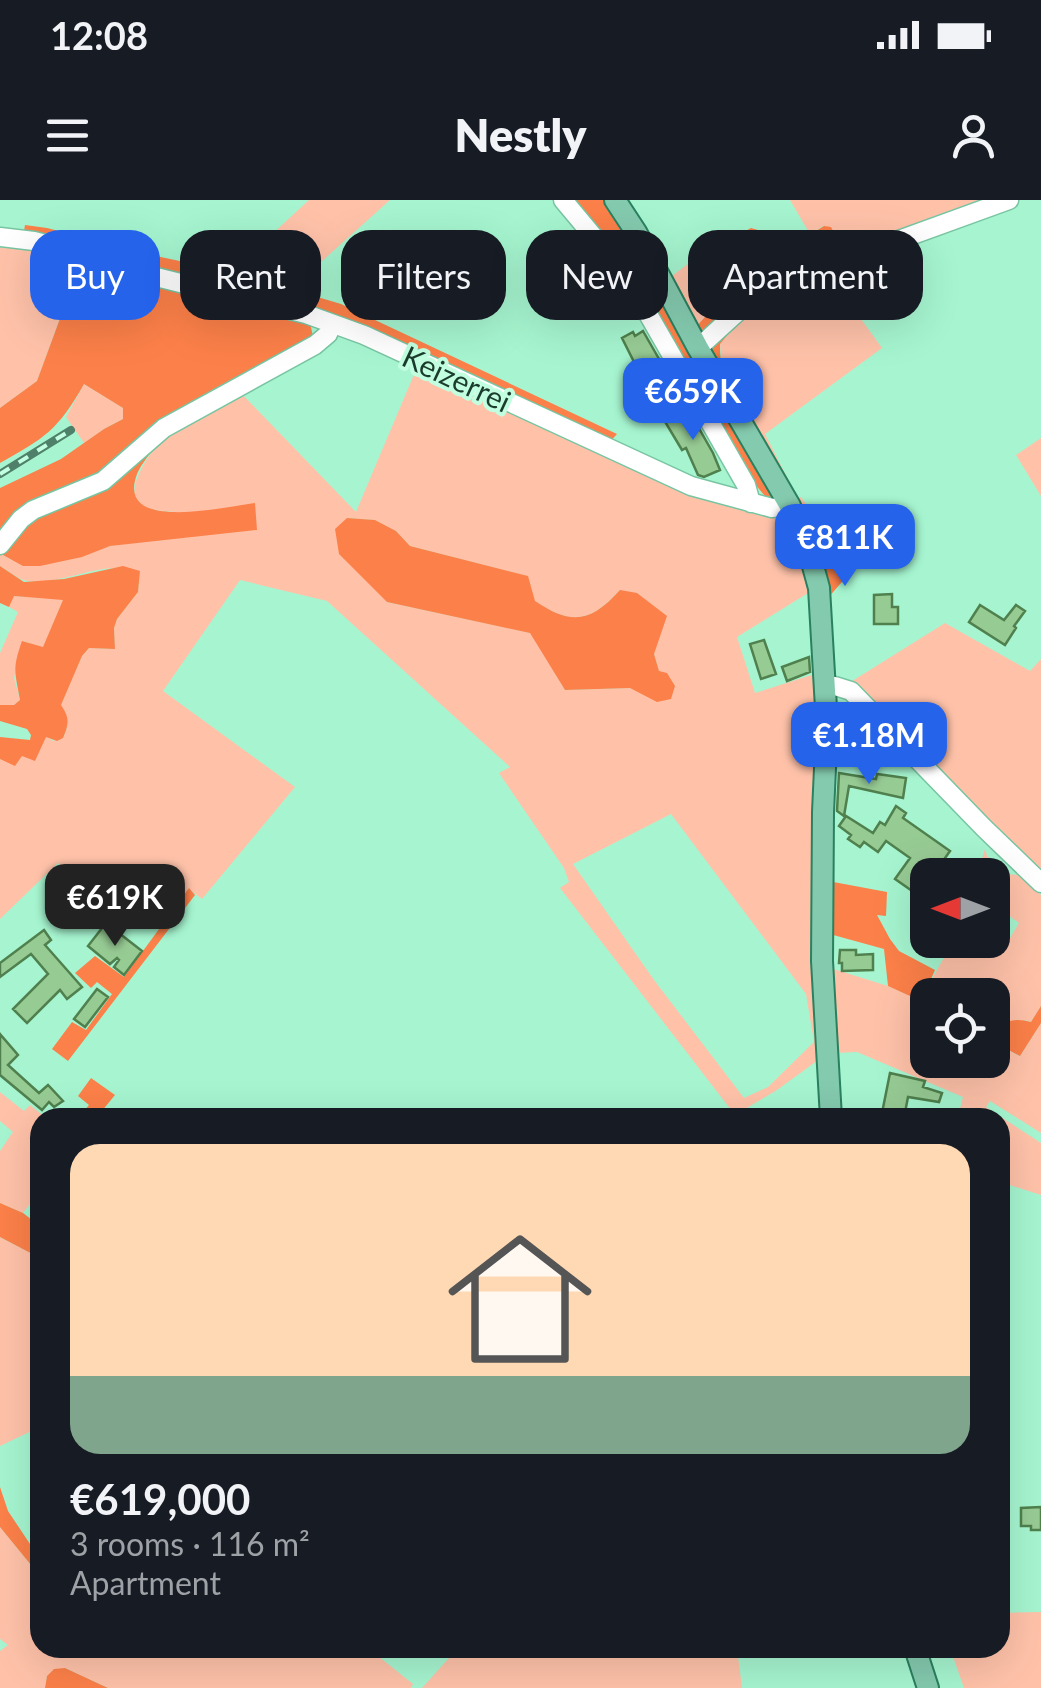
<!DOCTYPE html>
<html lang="en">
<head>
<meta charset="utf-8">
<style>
	:root { --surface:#171b24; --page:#242831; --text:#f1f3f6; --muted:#9ea1a6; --line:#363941; --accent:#2563eb }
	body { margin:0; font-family:Lato,sans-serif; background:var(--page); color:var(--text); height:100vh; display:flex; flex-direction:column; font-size:38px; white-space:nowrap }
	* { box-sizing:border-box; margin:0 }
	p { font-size:32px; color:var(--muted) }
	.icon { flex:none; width:55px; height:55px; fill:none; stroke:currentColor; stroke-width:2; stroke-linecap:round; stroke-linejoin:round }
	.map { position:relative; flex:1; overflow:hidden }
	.drawer { position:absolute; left:30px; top:908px; width:980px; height:550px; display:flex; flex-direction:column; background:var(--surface); border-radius:30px; box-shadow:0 10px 40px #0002 }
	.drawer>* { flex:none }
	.hud { position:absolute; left:30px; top:30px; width:982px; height:90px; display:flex; gap:20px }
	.needle { width:65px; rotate:270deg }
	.fabs { position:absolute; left:910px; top:658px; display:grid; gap:20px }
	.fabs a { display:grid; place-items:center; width:100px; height:100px; border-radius:20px; background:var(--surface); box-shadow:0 10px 40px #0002; font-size:50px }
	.price { position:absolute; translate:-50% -85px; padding:0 22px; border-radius:20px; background:var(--accent); color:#fff; font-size:32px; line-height:65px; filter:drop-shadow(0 2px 5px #0008) }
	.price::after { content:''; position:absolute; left:50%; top:60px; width:30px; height:22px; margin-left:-15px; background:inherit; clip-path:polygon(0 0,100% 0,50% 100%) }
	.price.active { background:#222; color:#fff }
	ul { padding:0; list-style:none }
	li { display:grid; align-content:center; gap:20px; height:530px; padding:0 40px }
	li+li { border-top:2px solid var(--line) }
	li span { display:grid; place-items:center; height:310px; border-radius:30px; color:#555 }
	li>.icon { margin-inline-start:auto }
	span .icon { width:180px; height:180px; fill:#fffc; stroke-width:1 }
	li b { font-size:42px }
	.pill { padding:0 35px; border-radius:30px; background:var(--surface); box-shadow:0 10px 40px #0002; font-size:35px; line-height:90px }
	.pill.active { background:var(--accent); color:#fff }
	.status { display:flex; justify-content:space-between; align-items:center; height:70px; padding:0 50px; background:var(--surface); direction:ltr }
	.status svg { height:28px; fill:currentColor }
	header { display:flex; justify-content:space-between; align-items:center; height:130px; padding:0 40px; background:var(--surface); font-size:45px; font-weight:800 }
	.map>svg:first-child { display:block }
	.green { fill:#ffc2a9; fill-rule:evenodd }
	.forest { fill:#fc8049 }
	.building { fill:#97cb94; stroke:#4f804d; stroke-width:2.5 }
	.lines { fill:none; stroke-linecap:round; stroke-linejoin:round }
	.minor-casing { stroke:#78c5a2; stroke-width:21 }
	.major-casing { stroke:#2a815f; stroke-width:24 }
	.minor { stroke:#fff; stroke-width:18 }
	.major { stroke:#84caaf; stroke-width:20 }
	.rail-casing { stroke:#4f816a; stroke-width:8 }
	.rail { stroke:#c1ffe0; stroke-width:4; stroke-dasharray:11; stroke-linecap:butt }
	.labels { text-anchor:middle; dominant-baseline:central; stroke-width:8; stroke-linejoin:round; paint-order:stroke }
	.street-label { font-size:30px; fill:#1b3c2d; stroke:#c1ffe0 }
</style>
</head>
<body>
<div class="status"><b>12:08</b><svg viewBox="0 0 49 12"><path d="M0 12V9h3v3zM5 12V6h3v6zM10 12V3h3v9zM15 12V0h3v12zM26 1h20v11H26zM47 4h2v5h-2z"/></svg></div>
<header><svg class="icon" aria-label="menu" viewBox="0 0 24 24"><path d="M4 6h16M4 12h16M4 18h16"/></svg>Nestly<svg class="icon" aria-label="person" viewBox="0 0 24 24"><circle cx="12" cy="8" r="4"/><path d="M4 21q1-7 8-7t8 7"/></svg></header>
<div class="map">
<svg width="1041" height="1488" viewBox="0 0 1041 1488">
	<rect width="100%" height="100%" fill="#a6f5d0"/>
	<path class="green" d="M309,0H390L291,89L231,72Z
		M790,0H990L845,55L823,26L810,34Z
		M3,41L83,56L37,181L0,208V49Z
		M697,57L702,65L732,60L738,65L741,75L730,83L756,91L739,103L714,107L695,128L668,79Z
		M835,83L882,148L765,234L798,299L801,297L823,328L812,344L741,215L747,212L746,206L722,166L720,144C745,104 792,95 835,83Z
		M418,165L708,296L783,316L790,320L813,390L737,437L755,493L821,472V858L777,890L735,915L560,688L569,682L564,668L499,573L510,567L327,401L240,380L163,491L295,587L202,699L189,689L170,714L140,694L126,671L118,665L80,687L58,663L0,719V559L15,565L22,556L46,536L53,541L63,538C69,524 70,519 60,506L82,456L89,448L115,449L114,428L117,419L138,392L140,372C104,358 67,385 28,381C19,380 9,371 0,366V350L1,349L3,355C38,377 74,355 110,346C127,342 147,341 165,339L176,312C122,311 128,287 153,250L148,246L238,190L356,312ZM347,318L375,320L396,331L410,346L527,376L534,401C572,426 591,422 620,390L654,454L659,472L642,493L630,488L565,490L531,433L387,402ZM671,614L806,794L814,842L768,887L744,898L654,780L573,664Z
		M84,184L123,208V219L104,229L84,243L66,217Z
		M1041,238V296L1016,255Z
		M13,396L64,399L43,448L23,441L14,478L20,500L14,505H0V453L18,412L9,407Z
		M945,423L1030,471L1041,459V676L849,483Z
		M985,649L987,656L1007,674L1018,675L1041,695V806L1031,822L1024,820L997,839L1008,850L1020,856L1041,823V933L990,901L986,907L1041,943V995L1000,982V918L958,917L963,897L857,852L833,853L827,767L888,786L920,800L954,740H978L1001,753L1019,723L993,704L992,675H977ZM928,795H992V860H928Z
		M0,892L24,911L30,905L45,917L40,918V991L23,1013L0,1003V951L13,932L0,921Z
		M0,1037L40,1058V1227L0,1246Z
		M0,1327L40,1376V1448H368L413,1484L411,1488H108L65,1468L47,1476L45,1488H0V1451L8,1445L0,1439Z
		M1041,1412V1488H964L950,1448H1000V1413Z
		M458,1448H737L742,1488H422Z"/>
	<path class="forest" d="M573,0H607L775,299L769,301L750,278C728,240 706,203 685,164C651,102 622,52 573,0Z
		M25,25L47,28L156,56L241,74L341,104L617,234L608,244L337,120L23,37Z
		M824,26L831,27L845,55C818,66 756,98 730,89V83L741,75L738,65L732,60L719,63L713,68L702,65L697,57L751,28L765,32L769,52H774L785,45L795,44Z
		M900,45L835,83L781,98L748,114L736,124L720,144C720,153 720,161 724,169C731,185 746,197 746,214L698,136L695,128L714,107L756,100Z
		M83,56L310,122L313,137L115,263L0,334V288L61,259L104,229L123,219V208L84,184C58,230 45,238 0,263V208L37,181Z
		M153,249C147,258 139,267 136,277C118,333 229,306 255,303L257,330L110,346L82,357L40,366H23L3,355L1,349L25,321Z
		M347,318L375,320L396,331L410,346L528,376L535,401C572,426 591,422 620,390L637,393L667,416L654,454L659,471L667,473L675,486L671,499L657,502L630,488L565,490L530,433L387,402L339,354L335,329Z
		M823,328L855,367L827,399L812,344Z
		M0,366L24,382L64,379L123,366L140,371L138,392L117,419L114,428L115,449L89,448L82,456L61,505C70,518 69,524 63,538L57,541L46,537L35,561L22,556L15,566L0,559V537L30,540L31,535L27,529L0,521V505H14L20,500C15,472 12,469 22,441L43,447L63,400L14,396L9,407L0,403Z
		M828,681L887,692L886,716L877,715L890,739L899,751L935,770L921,801L888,786L884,749L826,733Z
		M189,688L195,695L68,861L52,849L72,822L86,830L112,794L97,782L91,788L75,773L95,756L124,777Z
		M1041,806V823L1020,856C1009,851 998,844 994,832C1004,819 1017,818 1031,822Z
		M91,878L115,895L97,917H79L89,905L78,896Z
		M0,1003L23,1013L40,1026V1058L0,1037Z
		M0,1287L8,1311L40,1359V1376L0,1327Z
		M65,1468L108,1488H45L47,1476L54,1469Z"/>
	<path class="building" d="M643,131L682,199L670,206L660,189L649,195L631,167L635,164L622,138L633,132L635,136Z
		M682,209L688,221L693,218L713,253L720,270L704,277L698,275L686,248L682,250L664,220Z
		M892,394V407H898V424H874V395Z
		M980,405L1004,420L1016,405L1025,411L1014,426L1016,428L1005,445L969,422Z
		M764,440L776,474L761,479L750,444Z
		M809,457L810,472L787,481L782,467Z
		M839,573L876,579L877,574L906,578L903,598L849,586L844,616L837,611Z
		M896,606L906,613L903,618L950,651L933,675H928V702L895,679L910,658L886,641L878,652L864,642L860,647L848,639L851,635L839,626L846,616L873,633L880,622L885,625Z
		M106,723L142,751L124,775L114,767L119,760L117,758L110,764L88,746Z
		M44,730L51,740L45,745L82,787L67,799L60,790L27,823L13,809L48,774L31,754L0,777V763Z
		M840,750H856V755L873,754V770L842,771V763H839Z
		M97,789L108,797L85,827L74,819Z
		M0,834L18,855L8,865L39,893L48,885L63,901L54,907L49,902L42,910L0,875Z
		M890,873L925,881L923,887L942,893L939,902L908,897L904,918H881Z
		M1041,1307V1330H1031V1326H1021V1308Z"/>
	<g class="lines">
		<defs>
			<path id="minor" d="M563,0L609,55L640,100L746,285L751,303
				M0,37L34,41L81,53L148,75L306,114L364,135L691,286L772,308L790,306
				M698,148L754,97L783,82L1009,0
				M0,345L21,319L33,310L103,281L164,228L315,145L328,134L332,124
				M826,486H835L851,491L984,628L1041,683"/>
			<path id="major" d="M615,0L636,32L698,148L790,306L810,355L819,388L827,525L823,612L822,761L831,918
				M915,1448L928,1488"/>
		</defs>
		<use href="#minor" class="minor-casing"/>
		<use href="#major" class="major-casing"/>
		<use href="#minor" class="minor"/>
		<use href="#major" class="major"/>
		<defs>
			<path id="rail" d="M0,274L71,230"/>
		</defs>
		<use href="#rail" class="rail-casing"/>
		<use href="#rail" class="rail"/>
	</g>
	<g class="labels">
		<g class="street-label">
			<text transform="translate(457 178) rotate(25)">Keizerrei</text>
		</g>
	</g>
</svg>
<div class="fabs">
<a><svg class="needle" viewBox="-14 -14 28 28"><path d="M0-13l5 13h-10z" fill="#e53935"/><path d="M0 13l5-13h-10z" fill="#9ea1a6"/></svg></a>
<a><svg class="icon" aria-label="locate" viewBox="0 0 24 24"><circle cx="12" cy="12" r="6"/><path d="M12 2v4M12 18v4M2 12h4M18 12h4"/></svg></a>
</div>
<b class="price" style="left:693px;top:243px">€659K</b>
<b class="price" style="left:845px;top:389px">€811K</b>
<b class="price" style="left:869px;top:587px">€1.18M</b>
<b class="price active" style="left:115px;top:749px">€619K</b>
<div class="hud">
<a class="pill active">Buy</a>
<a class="pill">Rent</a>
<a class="pill">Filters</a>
<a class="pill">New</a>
<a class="pill">Apartment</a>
</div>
<section class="drawer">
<ul>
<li><span style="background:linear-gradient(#ffd9b3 75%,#7fa58c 0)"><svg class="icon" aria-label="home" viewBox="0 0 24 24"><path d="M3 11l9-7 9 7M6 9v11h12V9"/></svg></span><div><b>€619,000</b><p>3 rooms · 116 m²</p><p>Apartment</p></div></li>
</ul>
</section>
</div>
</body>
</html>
